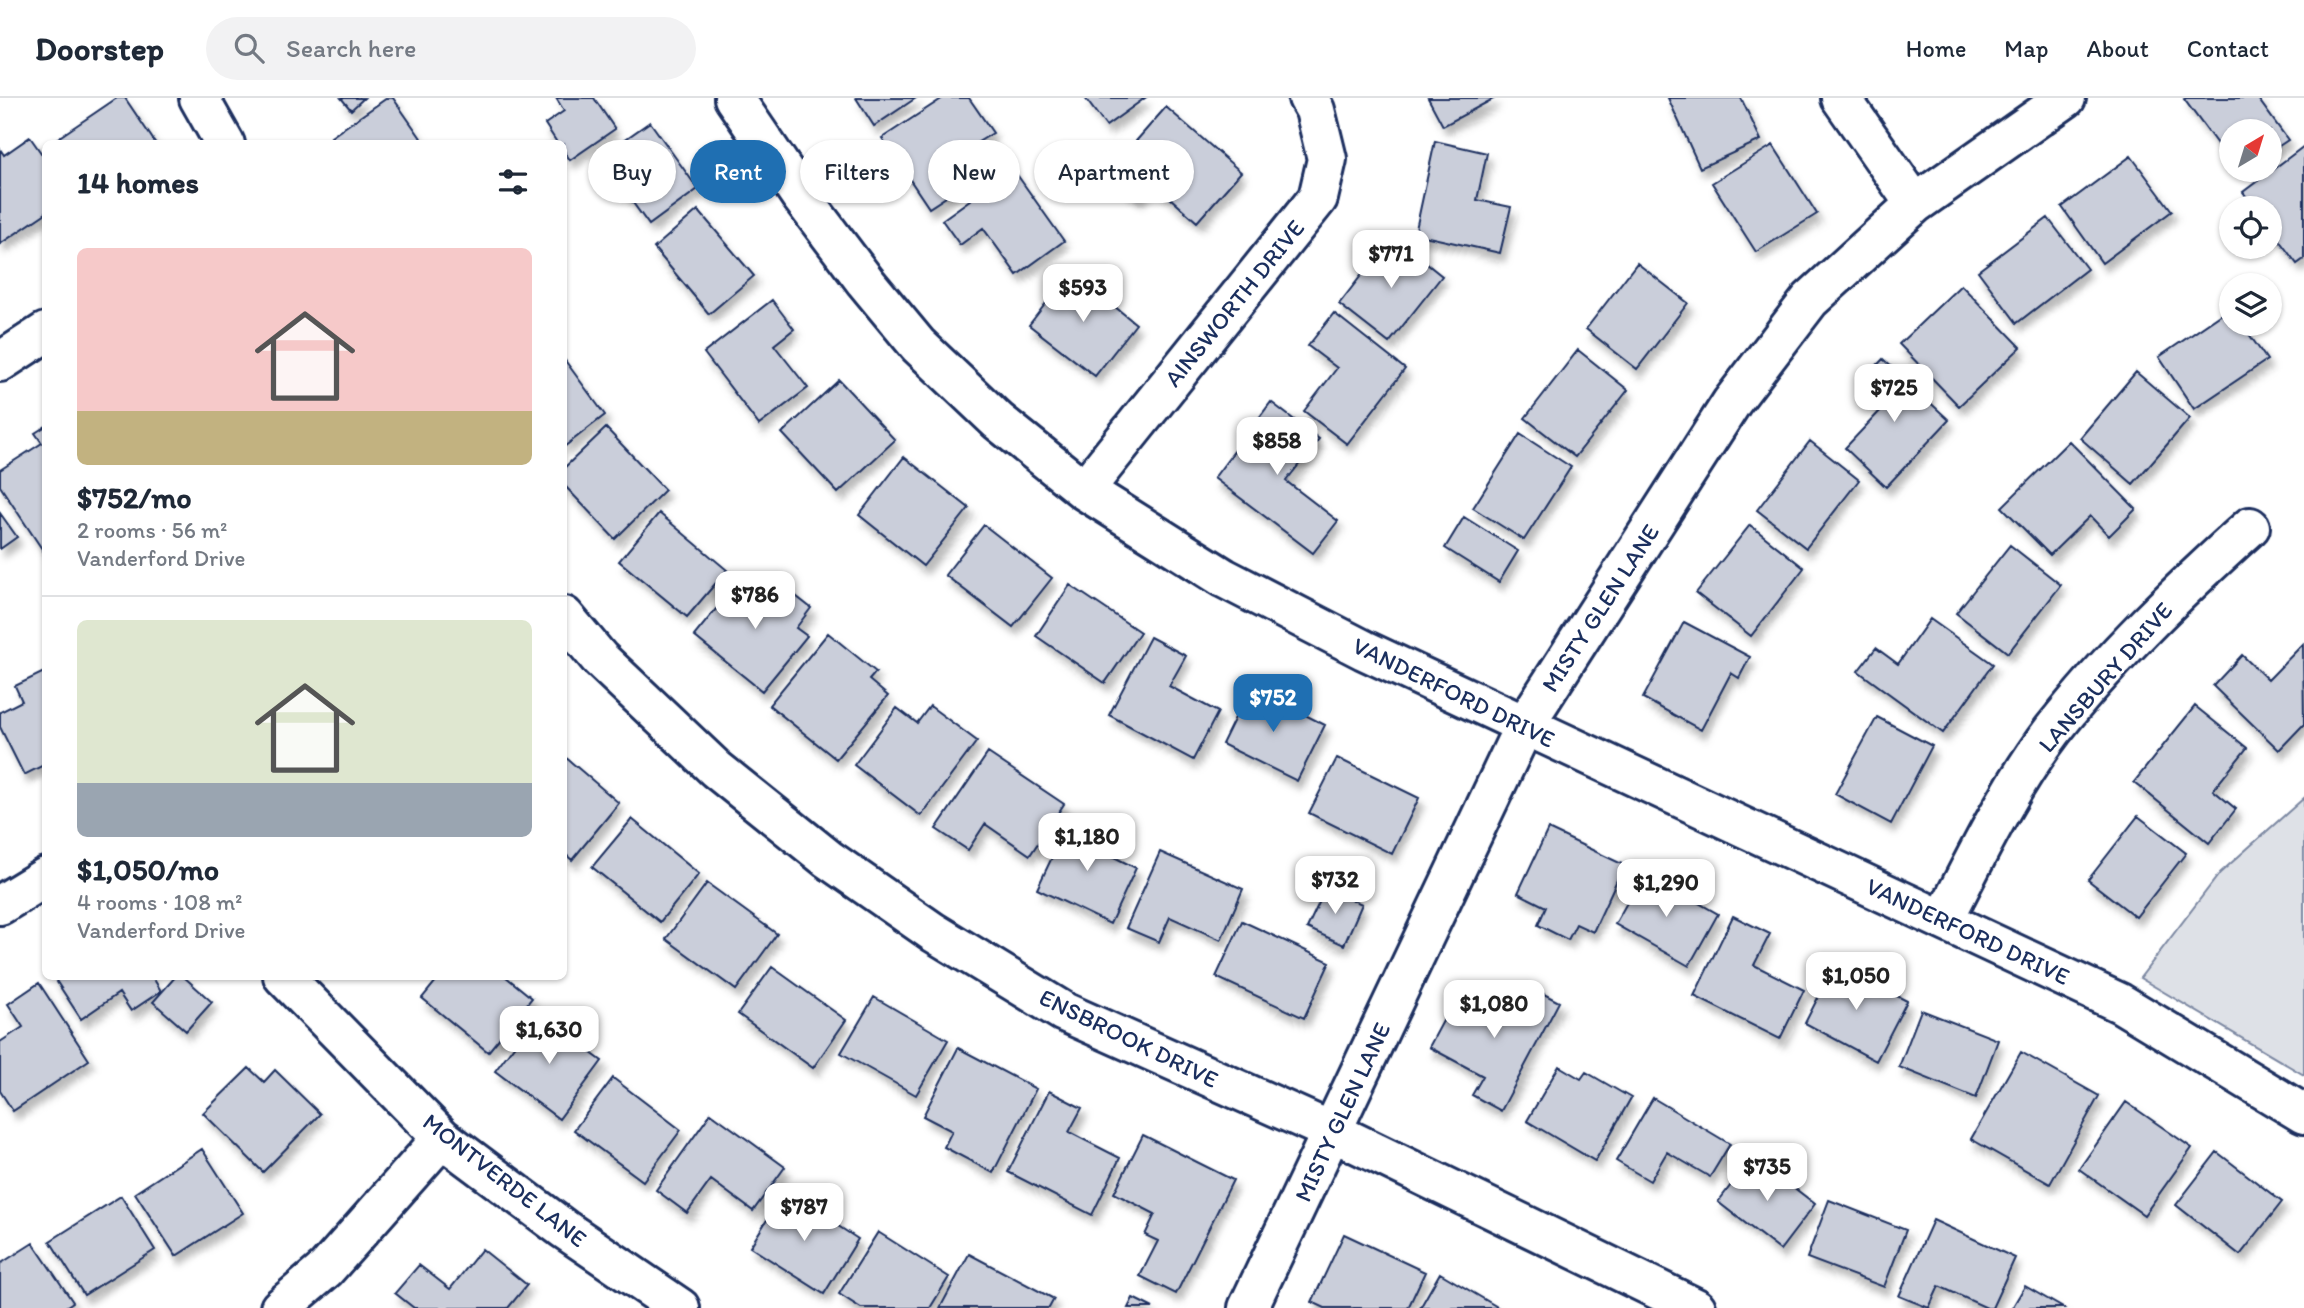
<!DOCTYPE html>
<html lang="en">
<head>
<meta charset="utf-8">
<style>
	:root { --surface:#fff; --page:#f2f2f3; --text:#1f2937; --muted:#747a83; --line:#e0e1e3; --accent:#1f6fb2 }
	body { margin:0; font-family:Itim,sans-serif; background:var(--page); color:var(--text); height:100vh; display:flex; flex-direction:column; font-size:26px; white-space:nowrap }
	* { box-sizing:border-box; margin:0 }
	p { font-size:23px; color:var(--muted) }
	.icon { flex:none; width:38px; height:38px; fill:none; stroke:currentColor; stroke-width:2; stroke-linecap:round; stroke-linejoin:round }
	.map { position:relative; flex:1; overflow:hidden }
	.side { position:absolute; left:42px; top:42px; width:525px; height:840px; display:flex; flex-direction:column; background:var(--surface); border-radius:10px; box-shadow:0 2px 5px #0004 }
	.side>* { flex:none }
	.guide { position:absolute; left:588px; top:42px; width:665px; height:63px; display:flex; gap:14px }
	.needle { width:46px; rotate:38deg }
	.buttons { position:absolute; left:2219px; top:21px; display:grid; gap:14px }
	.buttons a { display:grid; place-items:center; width:63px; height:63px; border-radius:50%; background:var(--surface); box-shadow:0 2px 5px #0004; font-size:35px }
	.price { position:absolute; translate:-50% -60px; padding:0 16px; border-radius:14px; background:#fff; color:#222; font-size:23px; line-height:46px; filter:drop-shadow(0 2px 4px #0008) }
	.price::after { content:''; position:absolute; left:50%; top:42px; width:21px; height:16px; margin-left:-10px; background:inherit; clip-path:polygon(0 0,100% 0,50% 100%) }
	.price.active { background:var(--accent); color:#fff }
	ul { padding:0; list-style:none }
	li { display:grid; align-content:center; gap:14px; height:371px; padding:0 35px }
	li+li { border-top:2px solid var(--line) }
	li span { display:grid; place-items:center; height:217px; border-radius:10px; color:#555 }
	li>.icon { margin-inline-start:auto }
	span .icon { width:126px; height:126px; fill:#fffc; stroke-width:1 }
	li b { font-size:30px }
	h2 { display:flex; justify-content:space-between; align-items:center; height:84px; padding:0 35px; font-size:30px }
	.chip { padding:0 24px; border-radius:32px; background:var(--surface); box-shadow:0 2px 5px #0004; font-size:24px; line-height:63px }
	.chip.active { background:var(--accent); color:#fff }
	header { display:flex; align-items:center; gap:42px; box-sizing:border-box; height:98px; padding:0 35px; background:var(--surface); border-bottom:2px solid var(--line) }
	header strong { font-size:33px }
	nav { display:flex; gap:38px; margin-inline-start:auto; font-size:24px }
	.search { width:490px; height:63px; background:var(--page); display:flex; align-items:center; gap:18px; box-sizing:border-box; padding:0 24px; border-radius:38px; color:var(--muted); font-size:26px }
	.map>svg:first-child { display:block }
	.green { fill:#dee1e7; stroke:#7c88a2; stroke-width:2 }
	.building { fill:#caceda; stroke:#1b2f5e; stroke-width:2; filter:url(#shadow) }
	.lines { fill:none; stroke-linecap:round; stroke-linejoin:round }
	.minor-casing { stroke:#1b2f5e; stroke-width:44 }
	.minor { stroke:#fff; stroke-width:38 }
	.labels { text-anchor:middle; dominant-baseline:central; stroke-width:5; stroke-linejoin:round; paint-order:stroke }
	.street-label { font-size:24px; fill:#1b2f5e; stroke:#fff }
</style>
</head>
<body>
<header>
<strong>Doorstep</strong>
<div class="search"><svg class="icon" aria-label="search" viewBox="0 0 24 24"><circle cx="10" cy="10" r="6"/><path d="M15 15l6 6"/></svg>Search here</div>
<nav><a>Home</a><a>Map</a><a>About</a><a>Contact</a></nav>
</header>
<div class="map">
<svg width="2304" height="1210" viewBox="0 0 2304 1210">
	<defs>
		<filter id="shadow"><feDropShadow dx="4.5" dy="8" stdDeviation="3.5" flood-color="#0004"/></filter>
	</defs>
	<rect width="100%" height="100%" fill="#fff"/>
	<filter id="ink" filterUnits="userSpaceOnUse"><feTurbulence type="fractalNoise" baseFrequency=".0143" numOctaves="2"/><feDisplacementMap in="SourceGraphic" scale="14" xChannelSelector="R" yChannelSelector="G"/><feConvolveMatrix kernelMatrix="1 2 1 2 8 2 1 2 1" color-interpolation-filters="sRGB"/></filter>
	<g filter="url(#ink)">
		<path class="green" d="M2304,700V977L2140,880L2220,775Z"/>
		<path class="building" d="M117,0H125L156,46H53L52,44Z
			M341,0H364L351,12Z
			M387,0H393L425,46H336L331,39Z
			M556,0H594L615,31L570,62L564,53V46H558L545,26L564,13Z
			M856,0H916L874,28Z
			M943,0H969L993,35L965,52L981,76L929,110L882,40Z
			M1085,0H1145L1106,28Z
			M1428,0H1495L1443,28Z
			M1668,0H1741L1761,42L1700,70Z
			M2186,0H2261L2259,2L2288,42L2270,54V33H2231V65L2184,1Z
			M1166,9L1241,74L1197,124L1152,84L1137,100L1108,75Z
			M650,24L698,91L649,127L600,59Z
			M30,39L46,62V115L0,146V51L4,57Z
			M1435,43L1487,55L1477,102L1511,109L1500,155L1415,136Z
			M1773,47L1817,116L1756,154L1712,85Z
			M2304,48V161L2297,166L2270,130V110H2255L2243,94Z
			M2131,58L2172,113L2102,165L2062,109Z
			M1013,71L1064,143L1017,177L983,130L960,147L942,122Z
			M698,112L754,178L709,216L654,150Z
			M2048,120L2087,171L2017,225L1978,173Z
			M1392,138L1442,178L1389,245L1339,206Z
			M1637,165L1688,205L1637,271L1586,231Z
			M1071,173L1136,226L1095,278L1029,227Z
			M1961,187L2021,249L1959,308L1899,246Z
			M772,202L794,231L774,247L808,290L759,327L704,255Z
			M2231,210V226H2242L2267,262L2194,311L2159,259Z
			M1334,215L1405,271L1347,346L1304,313L1337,270L1308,248Z
			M1578,252L1628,292L1575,359L1525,320Z
			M564,261L605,317L564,349Z
			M1883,261L1949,322L1886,389L1845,350L1882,311L1857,288Z
			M2136,274L2190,320L2133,386L2080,340Z
			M839,282L895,342L838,395L782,335Z
			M1271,304L1319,341L1286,383L1338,423L1313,455L1214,380Z
			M46,328V453L44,454L0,388V372L42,345L35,335Z
			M606,330L665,392L615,441L564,387V370Z
			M1520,336L1571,369L1524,442L1473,410Z
			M1810,343L1859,382L1806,450L1757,412Z
			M2069,343L2136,411L2109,438L2090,418L2050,457L2002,409Z
			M904,359L969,410L923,468L859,417Z
			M0,415L17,439L0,451Z
			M659,415L727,472L687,519L619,463Z
			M1464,419L1518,453L1499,484L1445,450Z
			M984,427L1052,480L1013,529L945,477Z
			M1750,427L1804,470L1751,538L1696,495Z
			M2010,447L2061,487L2008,555L1956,515Z
			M742,479L771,502L783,488L811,510L796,530L807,538L762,593L694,538Z
			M1070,487L1140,534L1105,585L1036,538Z
			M1930,521L1993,566L1943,635L1858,573L1876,550L1898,566Z
			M1684,524L1750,559L1739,580L1731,575L1701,632L1643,600Z
			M828,535L876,574L869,582L888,598L836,661L769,607Z
			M1150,539L1186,558L1169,588L1218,614L1193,662L1109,617Z
			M2303,546L2304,626L2279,652L2213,588L2242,557L2268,582Z
			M46,573V666L24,677L0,629V614L22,603L15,588Z
			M1250,589L1325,627L1297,683L1222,646Z
			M930,608L977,643L921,718L854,667L897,610L917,625Z
			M2195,608L2247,650L2213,692L2236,711L2209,745L2134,684Z
			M1877,619L1932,648L1891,726L1835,696Z
			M988,655L1064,706L1030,757L985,726L968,752L936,731Z
			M564,658L619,705L572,762L564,755Z
			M1337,660L1419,700L1392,756L1309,715Z
			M2138,718L2186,755L2136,819L2088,782Z
			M1071,719L1108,737L1100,752L1136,770L1110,826L1037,791Z
			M632,721L699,776L660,824L592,769Z
			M1548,731L1624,767L1593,834L1576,826L1568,842L1538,827L1546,809L1518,795Z
			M1160,754L1243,791L1221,842L1170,819L1159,844L1126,830Z
			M1644,774L1718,816L1689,868L1615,826Z
			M707,785L777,836L736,892L666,841Z
			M1326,790L1362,806L1344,847L1307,830Z
			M1733,818L1770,836L1754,867L1804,892L1780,941L1694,898Z
			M1242,823L1330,864L1304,920L1216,879Z
			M1835,866L1907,903L1876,963L1805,925Z
			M772,869L846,922L813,970L738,916Z
			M53,878H152L161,893L131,913L119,895L81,921Z
			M176,878H183L212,904L186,933L153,904Z
			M440,878H505L532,900L488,954L422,900Z
			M39,885L89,962L13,1013L0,993V944L23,929L8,906Z
			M1525,886L1559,904L1501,1013L1472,997L1483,978L1429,949L1459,893L1507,920Z
			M874,899L948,942L916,997L841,955Z
			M1921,912L1998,942L1976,1000L1899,969Z
			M538,916L602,963L559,1021L495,973Z
			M958,950L1036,991L993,1075L944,1049L952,1033L923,1018Z
			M2021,954L2099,998L2050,1086L1971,1041Z
			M1559,968L1581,981L1586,974L1631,1000L1595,1063L1527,1023Z
			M249,970L264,984L275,972L320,1016L263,1074L203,1015Z
			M613,980L681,1032L643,1083L574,1032Z
			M1049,993L1082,1010L1069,1034L1120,1060L1092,1117L1008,1074Z
			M1653,1000L1730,1046L1710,1079L1667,1054L1650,1083L1616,1063Z
			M2126,1004L2192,1050L2144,1117L2079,1071Z
			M711,1015L785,1069L753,1113L711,1082L687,1115L656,1092Z
			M1143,1037L1233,1082L1176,1196L1140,1178L1158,1143L1145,1137L1155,1116L1114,1095Z
			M202,1051L243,1115L176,1158L135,1095Z
			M2217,1054L2282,1104L2240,1157L2176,1107Z
			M1753,1058L1815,1106L1780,1152L1718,1104Z
			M785,1093L858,1141L824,1196L750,1149Z
			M121,1098L155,1152L84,1197L50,1143Z
			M1829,1102L1906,1132L1884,1189L1807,1160Z
			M1933,1122L2015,1160L1992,1210H1987L1939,1188L1929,1210L1899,1198Z
			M878,1134L949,1179L930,1210H861L839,1196Z
			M1344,1136L1425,1174L1408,1210H1325L1312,1204Z
			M33,1145L73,1204L64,1210H0V1166Z
			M482,1151L527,1187L508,1210H414L395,1195L419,1167L450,1191Z
			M969,1156L1054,1201L1049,1210H940Z
			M1440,1175L1499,1210H1420Z
			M2025,1188L2063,1210H2012Z
			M1133,1200L1153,1210H1128Z"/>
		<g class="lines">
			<defs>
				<path id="minor" d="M199,0L225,46
					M734,0L800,97L865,183L918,247L998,323L1084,392L1224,480L1364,552L2120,905L2304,1016
					M1841,0L1915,106
					M0,264L46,234
					M1084,392L1318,100L1327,61L1315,12L1308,0
					M564,518L600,561L716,671L828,761L933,834L1064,914L1333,1034L1696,1210
					M0,807L46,779
					M1944,821C1977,757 2009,690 2053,632C2111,558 2180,492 2250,429
					M283,878L442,1040L564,1131L680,1210
					M280,1210L326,1171L442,1040
					M1248,1210L1524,628L1732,304L1810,202L1915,106L2066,0"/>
			</defs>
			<use href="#minor" class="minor-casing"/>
			<use href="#minor" class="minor"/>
		</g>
	</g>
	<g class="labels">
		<g class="street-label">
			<text transform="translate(1234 205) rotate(-51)">AINSWORTH DRIVE</text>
			<text transform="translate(1600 510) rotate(-57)">MISTY GLEN LANE</text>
			<text transform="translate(2105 579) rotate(-49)">LANSBURY DRIVE</text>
			<text transform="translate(1454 594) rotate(26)">VANDERFORD DRIVE</text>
			<text transform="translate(1968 833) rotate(25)">VANDERFORD DRIVE</text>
			<text transform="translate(1129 940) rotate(26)">ENSBROOK DRIVE</text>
			<text transform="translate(1342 1014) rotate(-65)">MISTY GLEN LANE</text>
			<text transform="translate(505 1082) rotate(38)">MONTVERDE LANE</text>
		</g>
	</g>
</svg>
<div class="buttons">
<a><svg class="needle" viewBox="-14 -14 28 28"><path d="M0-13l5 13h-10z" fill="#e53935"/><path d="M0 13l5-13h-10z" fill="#747a83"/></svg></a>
<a><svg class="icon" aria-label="locate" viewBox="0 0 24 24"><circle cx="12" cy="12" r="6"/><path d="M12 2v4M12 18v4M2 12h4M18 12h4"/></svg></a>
<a><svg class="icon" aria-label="layers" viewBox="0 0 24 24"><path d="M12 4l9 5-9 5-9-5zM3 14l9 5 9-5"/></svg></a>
</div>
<b class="price" style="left:1391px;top:192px">$771</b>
<b class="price" style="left:1083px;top:226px">$593</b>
<b class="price" style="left:1894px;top:326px">$725</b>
<b class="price" style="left:1277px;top:379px">$858</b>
<b class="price" style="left:755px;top:533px">$786</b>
<b class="price active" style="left:1273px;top:636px">$752</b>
<b class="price" style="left:1087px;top:775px">$1,180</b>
<b class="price" style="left:1335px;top:818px">$732</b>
<b class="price" style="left:1666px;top:821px">$1,290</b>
<b class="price" style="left:1856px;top:914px">$1,050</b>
<b class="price" style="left:1494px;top:942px">$1,080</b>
<b class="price" style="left:549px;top:968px">$1,630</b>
<b class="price" style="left:1767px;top:1105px">$735</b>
<b class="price" style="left:804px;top:1145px">$787</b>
<div class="guide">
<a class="chip">Buy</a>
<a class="chip active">Rent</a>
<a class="chip">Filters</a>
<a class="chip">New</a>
<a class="chip">Apartment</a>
</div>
<section class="side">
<h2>14 homes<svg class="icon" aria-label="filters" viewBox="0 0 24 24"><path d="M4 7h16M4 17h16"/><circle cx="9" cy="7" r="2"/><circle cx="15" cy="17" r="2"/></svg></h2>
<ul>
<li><span style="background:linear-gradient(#f6c9c9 75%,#c2b280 0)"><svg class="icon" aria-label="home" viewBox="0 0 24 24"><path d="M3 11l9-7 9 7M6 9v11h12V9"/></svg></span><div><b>$752/mo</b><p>2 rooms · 56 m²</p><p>Vanderford Drive</p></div></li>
<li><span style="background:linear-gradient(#dfe7d0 75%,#9aa5b1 0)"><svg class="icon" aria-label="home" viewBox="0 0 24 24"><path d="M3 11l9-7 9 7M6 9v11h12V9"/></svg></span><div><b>$1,050/mo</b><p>4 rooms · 108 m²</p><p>Vanderford Drive</p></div></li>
</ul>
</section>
</div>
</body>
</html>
